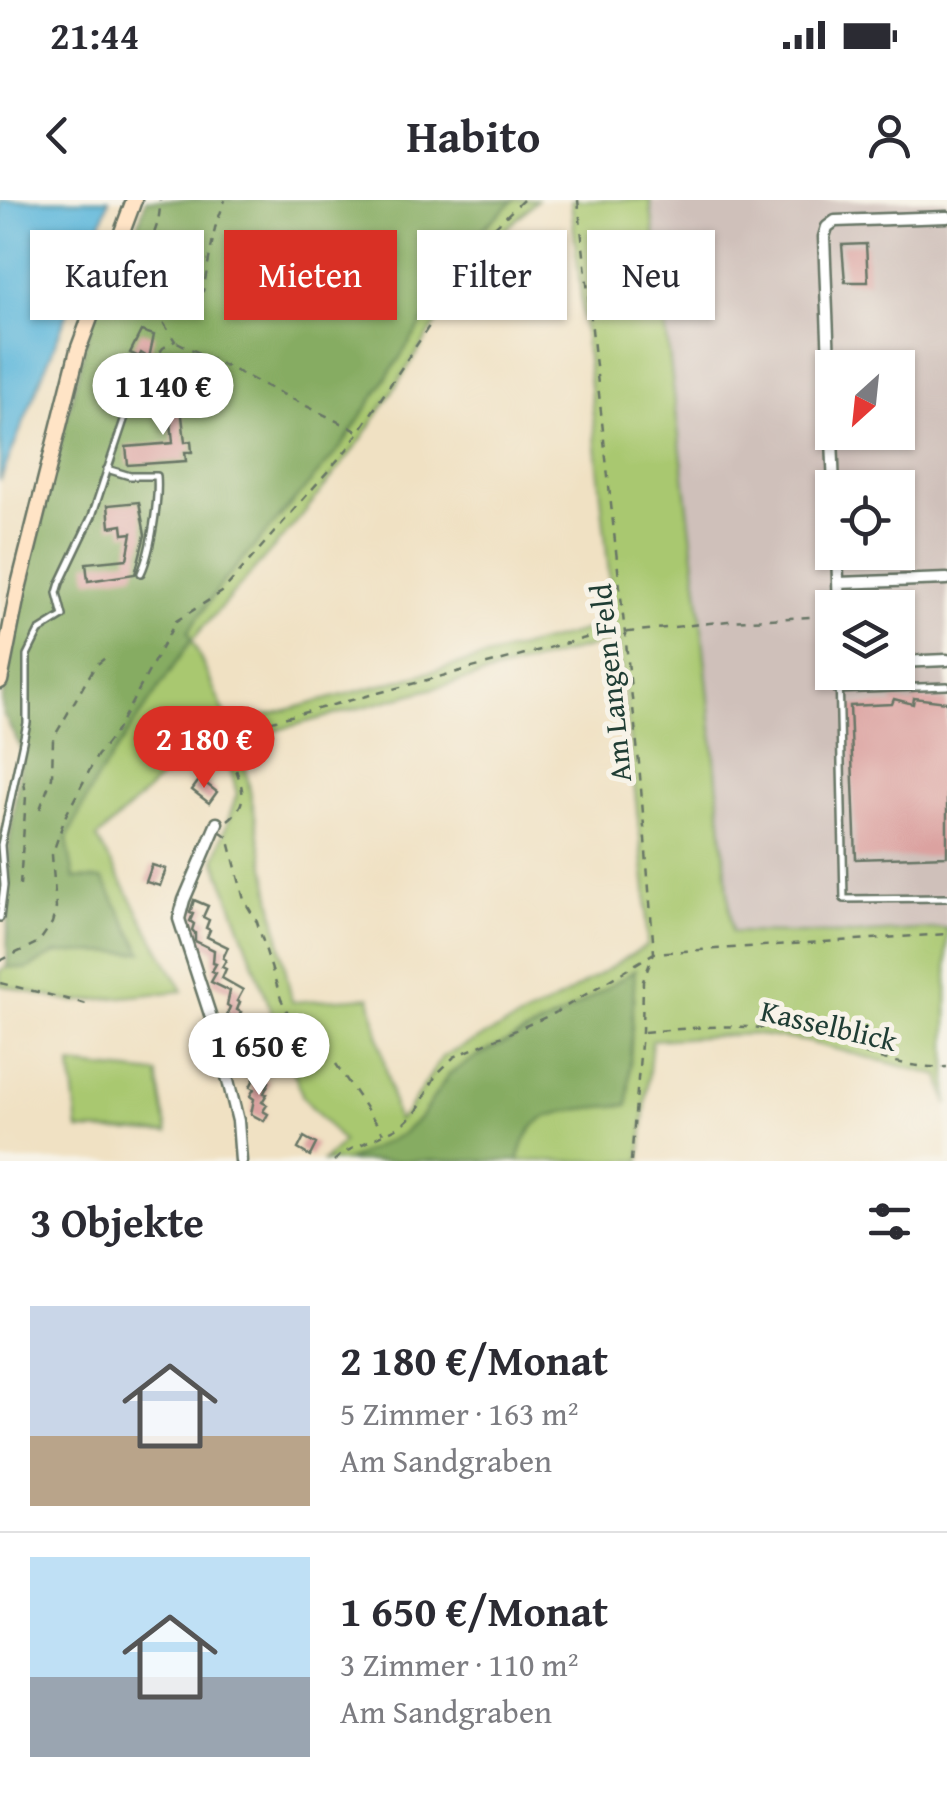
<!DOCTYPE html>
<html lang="de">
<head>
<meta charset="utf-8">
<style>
	:root { --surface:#fff; --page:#f7f7f7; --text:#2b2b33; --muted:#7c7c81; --line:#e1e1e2; --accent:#d93025 }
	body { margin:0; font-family:"Gentium Book Plus",serif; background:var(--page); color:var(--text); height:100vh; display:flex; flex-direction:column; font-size:38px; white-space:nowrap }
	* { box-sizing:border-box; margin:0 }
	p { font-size:32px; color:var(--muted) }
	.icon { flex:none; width:55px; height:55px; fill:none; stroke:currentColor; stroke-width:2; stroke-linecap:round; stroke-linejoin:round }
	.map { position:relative; height:961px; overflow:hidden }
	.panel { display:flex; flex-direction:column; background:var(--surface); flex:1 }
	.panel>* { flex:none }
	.top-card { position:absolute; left:30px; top:30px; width:888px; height:90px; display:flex; gap:20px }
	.needle { width:65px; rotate:207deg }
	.controls { position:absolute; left:815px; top:150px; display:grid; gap:20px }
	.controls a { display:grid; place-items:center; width:100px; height:100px; border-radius:0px; background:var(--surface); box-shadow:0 2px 8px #0004; font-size:50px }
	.price { position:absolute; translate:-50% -85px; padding:0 22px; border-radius:35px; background:#fff; color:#222; font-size:32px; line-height:65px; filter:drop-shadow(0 2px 5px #0008) }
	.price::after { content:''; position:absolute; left:50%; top:60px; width:30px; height:22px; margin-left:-15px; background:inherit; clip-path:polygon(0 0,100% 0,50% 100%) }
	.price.current { background:var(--accent); color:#fff }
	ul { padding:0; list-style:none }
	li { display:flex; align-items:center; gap:30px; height:250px; padding:0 30px }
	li+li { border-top:2px solid var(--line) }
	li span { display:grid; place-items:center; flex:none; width:280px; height:200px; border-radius:0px; color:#555 }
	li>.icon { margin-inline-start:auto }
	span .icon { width:120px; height:120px; fill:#fffc; stroke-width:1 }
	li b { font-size:42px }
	h2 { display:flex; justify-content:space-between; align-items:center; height:120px; padding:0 30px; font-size:42px }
	.chip { padding:0 35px; border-radius:0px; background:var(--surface); box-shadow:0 2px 8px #0004; font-size:35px; line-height:90px }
	.chip.current { background:var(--accent); color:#fff }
	.status { display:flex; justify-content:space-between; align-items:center; height:70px; padding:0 50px; background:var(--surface); direction:ltr }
	.status svg { height:28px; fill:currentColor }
	header { display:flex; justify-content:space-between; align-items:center; height:130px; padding:0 30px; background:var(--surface); font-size:45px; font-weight:700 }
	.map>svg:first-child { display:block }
	.industrial { fill:#cfc0ba; fill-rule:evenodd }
	.green { fill:#a9c870; stroke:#648252; stroke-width:2.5; fill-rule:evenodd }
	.forest { fill:#86ac62; stroke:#52744b; stroke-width:2.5 }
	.water { fill:#5db7db; stroke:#3e7a88; stroke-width:2.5 }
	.building { fill:#dba2a0 }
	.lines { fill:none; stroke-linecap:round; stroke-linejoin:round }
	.lane-casing { stroke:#687666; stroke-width:10 }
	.street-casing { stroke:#687666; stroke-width:15 }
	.secondary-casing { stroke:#687666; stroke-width:19 }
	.path { stroke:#687666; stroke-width:2.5; stroke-dasharray:8 8; stroke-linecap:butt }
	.lane { stroke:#fff; stroke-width:5 }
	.street { stroke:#fff; stroke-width:10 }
	.secondary { stroke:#ffe4c6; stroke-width:14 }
	.labels { text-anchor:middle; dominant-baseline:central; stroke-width:10; stroke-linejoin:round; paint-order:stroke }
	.street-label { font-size:30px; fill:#1f3d34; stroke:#f7f3e8 }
</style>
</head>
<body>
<div class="status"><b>21:44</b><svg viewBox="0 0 49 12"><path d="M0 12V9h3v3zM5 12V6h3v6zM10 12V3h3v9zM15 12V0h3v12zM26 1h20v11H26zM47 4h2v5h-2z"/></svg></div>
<header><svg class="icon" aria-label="back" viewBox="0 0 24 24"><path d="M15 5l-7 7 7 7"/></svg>Habito<svg class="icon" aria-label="person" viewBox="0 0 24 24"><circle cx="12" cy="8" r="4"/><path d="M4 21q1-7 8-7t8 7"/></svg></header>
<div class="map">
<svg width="947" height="961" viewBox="0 0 947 961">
	<rect width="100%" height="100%" fill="#f7f3e8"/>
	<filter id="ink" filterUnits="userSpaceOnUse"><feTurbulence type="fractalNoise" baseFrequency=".01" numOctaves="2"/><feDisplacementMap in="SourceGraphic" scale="20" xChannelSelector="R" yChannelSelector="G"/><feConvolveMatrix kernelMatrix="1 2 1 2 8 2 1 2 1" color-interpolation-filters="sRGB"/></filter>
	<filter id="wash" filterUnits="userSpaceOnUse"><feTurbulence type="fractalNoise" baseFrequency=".0048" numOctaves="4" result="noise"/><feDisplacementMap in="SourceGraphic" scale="40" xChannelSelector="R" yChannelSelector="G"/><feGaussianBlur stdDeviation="2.25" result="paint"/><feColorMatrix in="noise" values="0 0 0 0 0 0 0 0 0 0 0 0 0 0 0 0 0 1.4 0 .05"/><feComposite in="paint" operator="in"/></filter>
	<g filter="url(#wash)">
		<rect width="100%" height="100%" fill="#f0e1c3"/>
		<path class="industrial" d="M650,0H947V728L853,734L732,733L699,397ZM832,168H898V232H832ZM832,288H898V352H832ZM832,408H898V472H832Z"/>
		<path class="green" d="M514,0H537L484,50L361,240L300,318L192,440L230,525L614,423L571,0H650L699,397L732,732L853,734L947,728V905L940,876L804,841L751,834L652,840L640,961H518C522,948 525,935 535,925C549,908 605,907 628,905L634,771L563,815L481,854L449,874L420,918L402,934L347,961H323L343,942L303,897L215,659L237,594L222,535L195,546L97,638L183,791L72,802L0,785V771L7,767L27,769L56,753L141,752L74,678L66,639L95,581L192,440L188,432L223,382L341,247L439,98L475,36ZM618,439L646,690L647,745L554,802L442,857L407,912L397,921L370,797L292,802L240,540Z
			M71,865L157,874L168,933L78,930Z"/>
		<path class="forest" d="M146,0H514L475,36L439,98L341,247L223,382L188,432L192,439L95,582L67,639L74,678L103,679L142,752L56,753L27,769L7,767L9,643L22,550L3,514L2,502L23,387L93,115L138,26Z
			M635,770L628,905C605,907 550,908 535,925C525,935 522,948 518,961H347L402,934L420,918L449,874L481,854L563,815Z"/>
		<path class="water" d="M0,0H109L85,69L0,281Z"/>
		<g id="blocks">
			<path class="building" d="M866,44L868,82H845L842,45Z
				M141,131L154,135L149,158L141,153L139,157L130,153Z
				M180,198L185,242L191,241L192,252H185L186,261L128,265L126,247L173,243L170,212L151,215L149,201Z
				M139,302L145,335L135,374L88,381L86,363L127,359L132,333L123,334L122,325L110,327L108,305Z
				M914,498L947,502V656L856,659L850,506L892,504L894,499L913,504Z
				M200,579L217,592L209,603L192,590Z
				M152,665L166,669L160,686L146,682Z
				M194,700L208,706L203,717L209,720L206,728L210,730L207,737L228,747L223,758L226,760L222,767L226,769L222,778L243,790L237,801L240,802L237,810L241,812L237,820L260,835L251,844L254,846L250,853L255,855L250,864L255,866L250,874L239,868L244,859L240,857L244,834L226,825L230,816L227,814L230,807L227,805L230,791L211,782L216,773L212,771L216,764L213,763L214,750L195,741V733L192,730L194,724L190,721L193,714L190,713Z
				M256,875L269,882L264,893L267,894L262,902L267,905L263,911L268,914L264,921L251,914L254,899L250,896L254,889L250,887Z
				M304,937L316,944L310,956L298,949Z"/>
		</g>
	</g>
	<g filter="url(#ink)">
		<use href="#blocks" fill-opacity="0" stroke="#687666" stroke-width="2.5"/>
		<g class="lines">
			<defs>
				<path id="lane" d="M107,269L130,276H157C159,299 151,352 141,373
					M839,472L844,699L947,698
					M837,490L947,486
					M0,718L4,685L1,645L27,523V455L39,431L63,416L57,393L60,383L92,316L136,184"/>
				<path id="street" d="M834,288L824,37L827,27L835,21L947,17
					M837,352L839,408
					M838,383L947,379
					M898,462L947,460
					M217,623L184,700L179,719L217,836L238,921L241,961"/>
				<path id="secondary" d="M0,481L19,385L78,150L134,0"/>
			</defs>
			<use href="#lane" class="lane-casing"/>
			<use href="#street" class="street-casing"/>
			<use href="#secondary" class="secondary-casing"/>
			<path class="path" d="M578,0L639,563L654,753L643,781L642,832L631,961
				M130,74C146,50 161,30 160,0
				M177,142L357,231
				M142,178L163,148L175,141L159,116L163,107L203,91L215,28L225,0
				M40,609L52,577L53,539L95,466L105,458
				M228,620C261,594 226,572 234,543C236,538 239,534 242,529L593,436L728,421L832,416
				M221,632L228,637L244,700L257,722L281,799L305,847
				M20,685L26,596L23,574
				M0,761L39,742L52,723L56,708L52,655L66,615L97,556L117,530L176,421L222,392L349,247L445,102L478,43L523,0
				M0,783L91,805
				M644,832C693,828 741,822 790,832C842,842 892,870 947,867
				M336,864L383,933
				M334,961L343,953L401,926L417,911L436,875L454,857L555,813L654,753L947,734"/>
			<use href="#lane" class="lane"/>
			<use href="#street" class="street"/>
			<use href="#secondary" class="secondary"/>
		</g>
	</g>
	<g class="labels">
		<g class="street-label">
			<text transform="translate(610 483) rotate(-96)">Am Langen Feld</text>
			<text transform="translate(829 825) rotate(13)">Kasselblick</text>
		</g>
	</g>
</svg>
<div class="controls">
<a><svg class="needle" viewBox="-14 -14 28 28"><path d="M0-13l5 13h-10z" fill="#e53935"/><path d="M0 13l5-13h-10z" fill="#7c7c81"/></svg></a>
<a><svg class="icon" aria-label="locate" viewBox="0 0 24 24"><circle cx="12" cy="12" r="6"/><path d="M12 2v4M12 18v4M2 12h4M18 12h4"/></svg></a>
<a><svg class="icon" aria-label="layers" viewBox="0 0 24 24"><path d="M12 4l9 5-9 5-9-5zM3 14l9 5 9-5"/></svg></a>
</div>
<b class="price" style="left:163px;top:238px">1 140 €</b>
<b class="price current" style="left:204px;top:591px">2 180 €</b>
<b class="price" style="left:259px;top:898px">1 650 €</b>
<div class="top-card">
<a class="chip">Kaufen</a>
<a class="chip current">Mieten</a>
<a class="chip">Filter</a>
<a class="chip">Neu</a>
</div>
</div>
<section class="panel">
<h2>3 Objekte<svg class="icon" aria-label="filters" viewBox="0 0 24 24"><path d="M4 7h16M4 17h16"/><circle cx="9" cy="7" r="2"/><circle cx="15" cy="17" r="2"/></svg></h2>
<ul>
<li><span style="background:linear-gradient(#c9d6e8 65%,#b9a48a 0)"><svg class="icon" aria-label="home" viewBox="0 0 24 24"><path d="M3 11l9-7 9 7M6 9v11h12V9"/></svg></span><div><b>2 180 €/Monat</b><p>5 Zimmer · 163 m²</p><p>Am Sandgraben</p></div></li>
<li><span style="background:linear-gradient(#bfe0f5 60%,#9aa5b1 0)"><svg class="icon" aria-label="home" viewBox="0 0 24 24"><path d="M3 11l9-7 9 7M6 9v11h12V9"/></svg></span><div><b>1 650 €/Monat</b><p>3 Zimmer · 110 m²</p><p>Am Sandgraben</p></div></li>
</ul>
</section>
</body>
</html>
